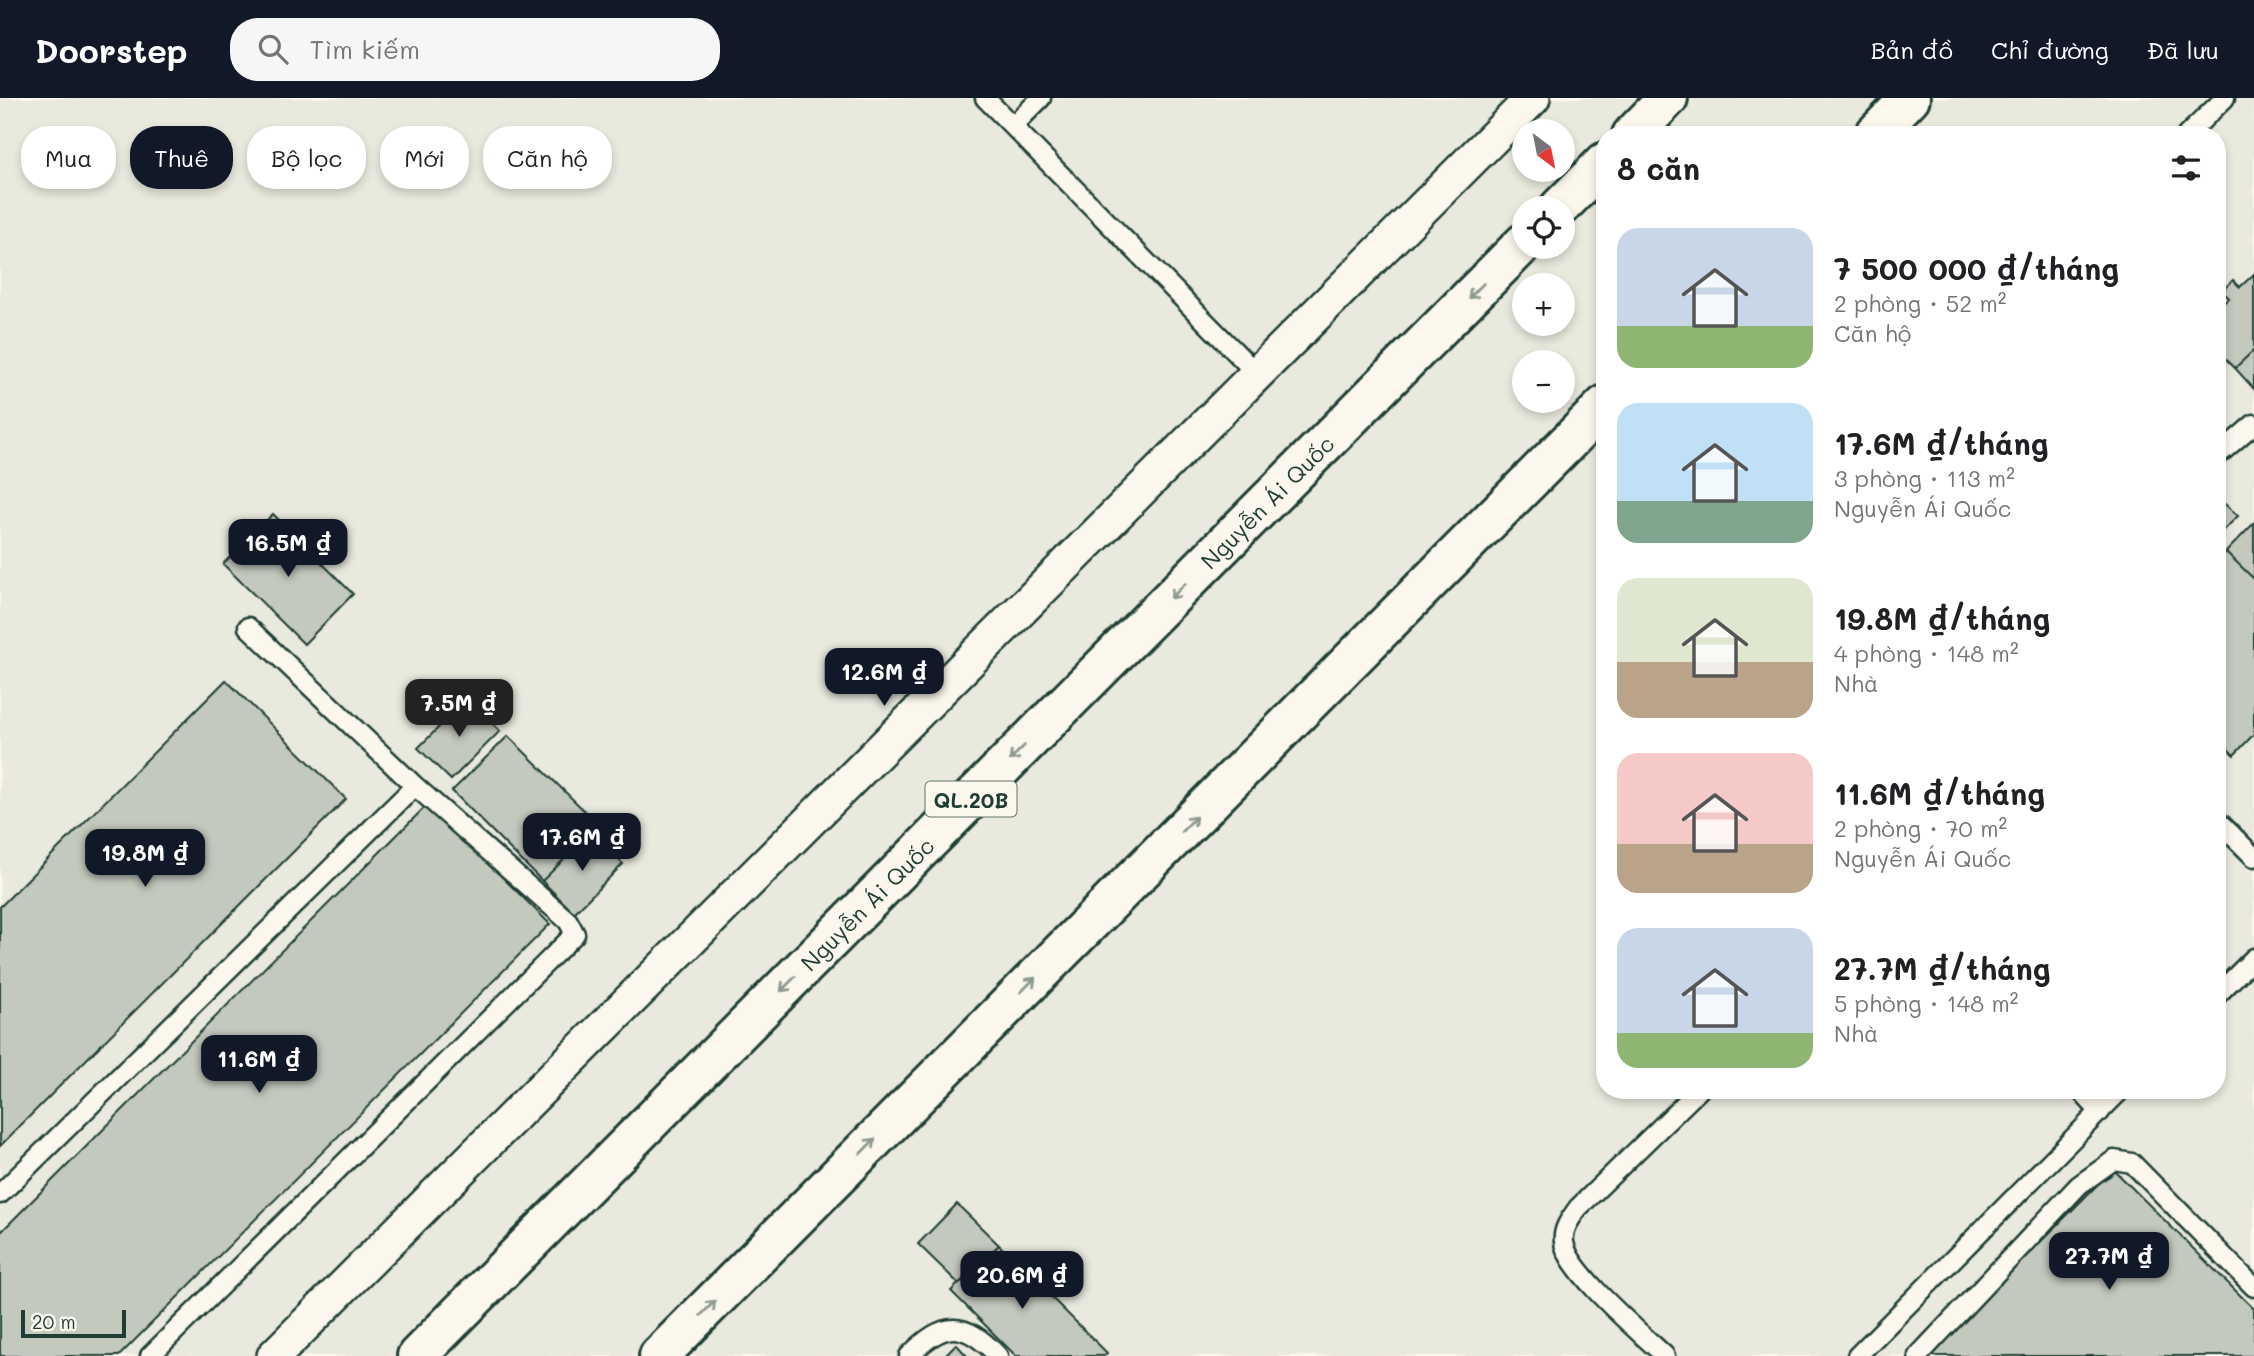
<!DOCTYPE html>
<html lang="vi">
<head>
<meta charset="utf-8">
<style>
	:root { --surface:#fff; --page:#f6f6f6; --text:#202124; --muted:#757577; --accent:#111827 }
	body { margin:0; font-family:Mali,sans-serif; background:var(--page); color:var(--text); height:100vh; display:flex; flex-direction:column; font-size:26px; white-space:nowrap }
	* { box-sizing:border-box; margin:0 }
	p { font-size:23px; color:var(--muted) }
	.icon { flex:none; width:38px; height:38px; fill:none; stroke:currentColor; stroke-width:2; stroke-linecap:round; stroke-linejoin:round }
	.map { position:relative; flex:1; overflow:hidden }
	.sheet { position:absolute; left:1596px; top:28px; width:630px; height:973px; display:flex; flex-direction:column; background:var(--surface); border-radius:28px; box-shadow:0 4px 10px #0003 }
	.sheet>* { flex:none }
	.hud { position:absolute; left:21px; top:28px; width:665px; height:63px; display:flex; gap:14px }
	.needle { width:46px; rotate:148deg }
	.tools { position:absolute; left:1512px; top:21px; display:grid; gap:14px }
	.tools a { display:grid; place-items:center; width:63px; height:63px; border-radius:50%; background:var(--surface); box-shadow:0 4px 10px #0003; font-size:35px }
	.scale { position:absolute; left:21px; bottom:18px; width:105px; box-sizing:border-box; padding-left:7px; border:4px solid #1f3d34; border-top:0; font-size:19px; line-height:24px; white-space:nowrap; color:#1f3d34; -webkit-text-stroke:5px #fbf7ec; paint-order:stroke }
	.price { position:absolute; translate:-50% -60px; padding:0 16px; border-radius:14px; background:var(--accent); color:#fff; font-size:23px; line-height:46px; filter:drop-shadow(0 2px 4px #0008) }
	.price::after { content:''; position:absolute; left:50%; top:42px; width:21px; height:16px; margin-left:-10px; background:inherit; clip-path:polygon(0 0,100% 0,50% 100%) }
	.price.selected { background:#222; color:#fff }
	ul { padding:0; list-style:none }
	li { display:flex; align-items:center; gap:21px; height:175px; padding:0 21px }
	li span { display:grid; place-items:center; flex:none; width:196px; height:140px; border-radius:21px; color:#555 }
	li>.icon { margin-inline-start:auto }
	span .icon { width:84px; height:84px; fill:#fffc; stroke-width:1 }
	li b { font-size:30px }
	h2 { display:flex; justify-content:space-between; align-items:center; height:84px; padding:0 21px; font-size:30px }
	.chip { padding:0 24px; border-radius:28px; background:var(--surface); box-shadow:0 4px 10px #0003; font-size:24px; line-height:63px }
	.chip.selected { background:var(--accent); color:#fff }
	header { display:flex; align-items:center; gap:42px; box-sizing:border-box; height:98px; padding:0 35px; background:var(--accent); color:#fff }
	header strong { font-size:33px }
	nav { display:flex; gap:38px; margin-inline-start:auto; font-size:24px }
	.search { width:490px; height:63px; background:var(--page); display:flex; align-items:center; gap:18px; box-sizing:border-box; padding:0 24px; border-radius:28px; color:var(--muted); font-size:26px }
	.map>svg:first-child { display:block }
	.built { fill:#eae9de; fill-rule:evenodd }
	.building { fill:#c4c9be; stroke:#1f3d34; stroke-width:2 }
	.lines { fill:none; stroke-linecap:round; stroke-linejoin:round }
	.lane-casing { stroke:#1f3d34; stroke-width:23 }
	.street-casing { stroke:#1f3d34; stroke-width:38 }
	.primary-casing { stroke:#1f3d34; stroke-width:44 }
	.lane { stroke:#fbf7ec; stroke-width:18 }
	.street { stroke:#fbf7ec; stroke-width:33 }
	.primary { stroke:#fbf7ec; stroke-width:38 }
	.oneway { stroke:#8d9a90 }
	.labels { text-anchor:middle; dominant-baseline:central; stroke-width:5; stroke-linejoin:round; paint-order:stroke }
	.shield { fill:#fbf7ec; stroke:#61756b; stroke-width:2 }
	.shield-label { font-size:21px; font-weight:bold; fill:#1f3d34 }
	.street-label { font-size:23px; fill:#1f3d34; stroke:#fbf7ec }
</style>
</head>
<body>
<header>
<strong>Doorstep</strong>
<div class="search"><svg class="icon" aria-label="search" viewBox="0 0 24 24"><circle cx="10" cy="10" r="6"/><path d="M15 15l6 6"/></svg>Tìm kiếm</div>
<nav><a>Bản đồ</a><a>Chỉ đường</a><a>Đã lưu</a></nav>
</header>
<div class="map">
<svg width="2254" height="1258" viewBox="0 0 2254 1258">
	<rect width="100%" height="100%" fill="#fbf7ec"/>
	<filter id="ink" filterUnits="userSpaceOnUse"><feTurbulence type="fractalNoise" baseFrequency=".0143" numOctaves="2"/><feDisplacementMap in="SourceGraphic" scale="14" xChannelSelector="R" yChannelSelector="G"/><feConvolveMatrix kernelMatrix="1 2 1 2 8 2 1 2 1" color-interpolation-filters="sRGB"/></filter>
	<g filter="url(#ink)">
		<path class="built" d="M0,0H2254V1258H0ZM1524,33H1563V72H1524ZM1605,37H2217V992H1605ZM1524,110H1563V149H1524ZM1524,187H1563V226H1524ZM1524,264H1563V303H1524Z"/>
		<path class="building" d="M2254,176V252L2235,270L2217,252V211L2229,200L2222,193L2233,182L2240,189Z
			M2254,252V291L2235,270Z
			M2217,399L2238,418L2217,439Z
			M273,416L353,496L304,546L223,466Z
			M2254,425V481L2226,454Z
			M2226,454L2254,481V636L2234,657L2217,641V463Z
			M226,582L346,701L0,1048V809Z
			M468,600L500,633L451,682L418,650Z
			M508,638L599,727L542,783L452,693Z
			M428,706L550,826L119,1258H0V1135Z
			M591,735L623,766L574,815L542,783Z
			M2113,1071L2254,1211V1258H1927Z
			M957,1106L999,1147L959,1186L918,1146Z
			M999,1147L1107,1255L1104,1258H1016L951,1193Z
			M956,1246L967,1258H944Z"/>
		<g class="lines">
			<defs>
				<path id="lane" d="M985,0L1257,276
					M1013,28L1041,0
					M2187,37L2225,0
					M2217,358L2254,326
					M2217,722L2254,759
					M2217,897L2254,860
					M2080,992L2100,1014
					M0,1096L415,688
					M150,1258L575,836L568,823L415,688L248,529
					M909,1258C944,1222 964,1222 998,1258
					M1665,1258C1642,1236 1567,1173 1564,1144C1562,1131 1571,1120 1578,1110L1699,992
					M1857,1258L2121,992
					M1918,1258L2079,1087L2114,1062L2132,1065L2254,1189"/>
				<path id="street" d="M274,1258L1533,0"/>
				<path id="primary" d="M1632,37L1668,0
					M1874,37L1910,0
					M1559,110L1605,64
					M417,1258L1524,145
					M659,1258L1605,307"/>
			</defs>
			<use href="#lane" class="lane-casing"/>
			<use href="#street" class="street-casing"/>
			<use href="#primary" class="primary-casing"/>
			<use href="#lane" class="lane"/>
			<use href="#street" class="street"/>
			<use href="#primary" class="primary"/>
		</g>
		<defs><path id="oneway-shaft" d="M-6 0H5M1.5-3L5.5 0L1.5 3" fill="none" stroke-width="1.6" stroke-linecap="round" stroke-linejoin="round" transform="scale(1.75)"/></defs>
		<g class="oneway">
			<use href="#oneway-shaft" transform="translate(1476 193) rotate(135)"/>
			<use href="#oneway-shaft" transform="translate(1178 493) rotate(135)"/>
			<use href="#oneway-shaft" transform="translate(1017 655) rotate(135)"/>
			<use href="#oneway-shaft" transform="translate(1189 726) rotate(-45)"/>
			<use href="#oneway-shaft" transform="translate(788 886) rotate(135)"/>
			<use href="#oneway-shaft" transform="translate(1028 887) rotate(-45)"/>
			<use href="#oneway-shaft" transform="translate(868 1048) rotate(-45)"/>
			<use href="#oneway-shaft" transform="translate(708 1210) rotate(-45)"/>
		</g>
	</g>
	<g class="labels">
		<rect class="shield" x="925.5" y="683.5" width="91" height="35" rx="5"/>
		<g class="shield-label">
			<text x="971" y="701">QL.20B</text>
		</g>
		<g class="street-label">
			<text transform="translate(1267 404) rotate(-45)">Nguyễn Ái Quốc</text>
			<text transform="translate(867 806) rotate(-45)">Nguyễn Ái Quốc</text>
		</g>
	</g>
</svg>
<div class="tools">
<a><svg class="needle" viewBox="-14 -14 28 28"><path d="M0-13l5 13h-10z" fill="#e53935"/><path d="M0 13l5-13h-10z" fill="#757577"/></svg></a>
<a><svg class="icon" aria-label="locate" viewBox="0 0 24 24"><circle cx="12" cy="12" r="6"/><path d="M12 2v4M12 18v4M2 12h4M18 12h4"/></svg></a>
<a>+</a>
<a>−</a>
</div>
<div class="scale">20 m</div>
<b class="price" style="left:288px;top:481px">16.5M ₫</b>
<b class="price" style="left:884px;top:610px">12.6M ₫</b>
<b class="price selected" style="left:459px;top:641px">7.5M ₫</b>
<b class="price" style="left:582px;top:775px">17.6M ₫</b>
<b class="price" style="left:145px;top:791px">19.8M ₫</b>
<b class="price" style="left:259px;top:997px">11.6M ₫</b>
<b class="price" style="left:2109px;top:1194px">27.7M ₫</b>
<b class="price" style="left:1022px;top:1213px">20.6M ₫</b>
<div class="hud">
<a class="chip">Mua</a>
<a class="chip selected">Thuê</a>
<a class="chip">Bộ lọc</a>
<a class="chip">Mới</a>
<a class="chip">Căn hộ</a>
</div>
<section class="sheet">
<h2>8 căn<svg class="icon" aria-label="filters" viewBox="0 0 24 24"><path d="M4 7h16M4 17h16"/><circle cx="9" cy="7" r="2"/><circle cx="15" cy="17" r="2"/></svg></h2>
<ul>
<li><span style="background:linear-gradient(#c9d6e8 70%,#8fb573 0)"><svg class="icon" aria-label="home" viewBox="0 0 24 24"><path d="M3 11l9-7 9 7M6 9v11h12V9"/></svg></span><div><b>7 500 000 ₫/tháng</b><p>2 phòng · 52 m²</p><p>Căn hộ</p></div></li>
<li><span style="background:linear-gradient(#bfe0f5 70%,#7fa58c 0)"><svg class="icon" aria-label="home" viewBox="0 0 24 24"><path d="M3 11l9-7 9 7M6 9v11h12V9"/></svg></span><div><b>17.6M ₫/tháng</b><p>3 phòng · 113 m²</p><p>Nguyễn Ái Quốc</p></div></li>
<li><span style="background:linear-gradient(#dfe7d0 60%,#b9a48a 0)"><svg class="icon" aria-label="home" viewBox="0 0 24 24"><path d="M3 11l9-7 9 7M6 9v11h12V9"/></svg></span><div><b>19.8M ₫/tháng</b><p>4 phòng · 148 m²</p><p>Nhà</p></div></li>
<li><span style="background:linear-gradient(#f6c9c9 65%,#b9a48a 0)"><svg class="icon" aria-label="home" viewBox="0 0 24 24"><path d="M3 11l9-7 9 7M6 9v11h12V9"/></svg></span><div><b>11.6M ₫/tháng</b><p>2 phòng · 70 m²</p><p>Nguyễn Ái Quốc</p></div></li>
<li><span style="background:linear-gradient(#c9d6e8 75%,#8fb573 0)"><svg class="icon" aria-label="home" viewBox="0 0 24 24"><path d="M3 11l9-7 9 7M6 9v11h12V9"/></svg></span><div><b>27.7M ₫/tháng</b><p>5 phòng · 148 m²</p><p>Nhà</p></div></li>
</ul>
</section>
</div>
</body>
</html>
